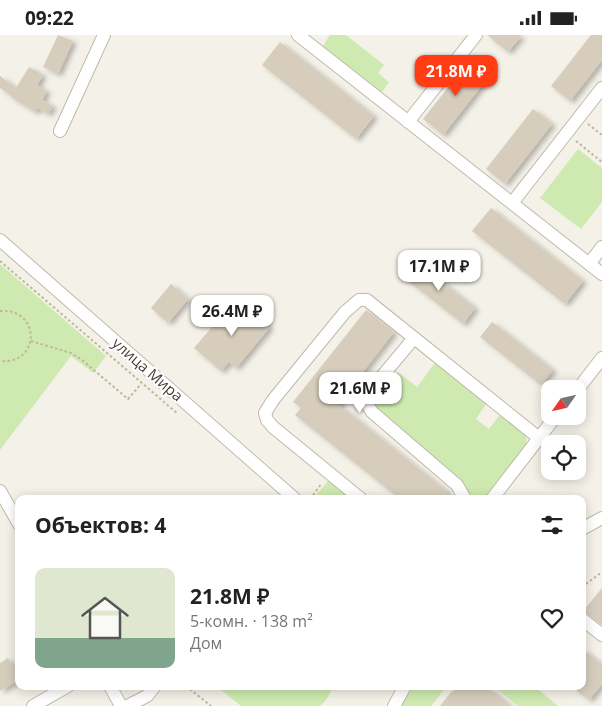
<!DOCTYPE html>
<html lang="ru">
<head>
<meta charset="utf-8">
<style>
	:root { --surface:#fff; --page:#f2f2f2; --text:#222; --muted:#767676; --line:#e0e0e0; --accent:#ff3c14 }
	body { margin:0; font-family:"Open Sans",sans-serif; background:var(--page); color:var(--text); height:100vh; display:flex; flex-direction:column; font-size:19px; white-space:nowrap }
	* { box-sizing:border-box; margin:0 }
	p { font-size:16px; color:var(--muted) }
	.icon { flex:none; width:28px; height:28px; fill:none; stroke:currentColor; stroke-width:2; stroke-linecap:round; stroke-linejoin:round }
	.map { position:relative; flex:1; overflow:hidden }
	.side { position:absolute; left:15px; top:460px; width:571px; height:195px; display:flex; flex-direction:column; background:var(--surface); border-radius:10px; box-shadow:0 2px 12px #0003 }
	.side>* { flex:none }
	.needle { width:32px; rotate:236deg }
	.buttons { position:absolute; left:541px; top:345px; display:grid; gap:10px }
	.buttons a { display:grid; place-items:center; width:45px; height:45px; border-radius:10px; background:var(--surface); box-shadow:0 2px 12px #0003; font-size:25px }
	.price { position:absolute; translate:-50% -42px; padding:0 11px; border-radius:10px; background:#fff; color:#222; font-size:16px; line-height:32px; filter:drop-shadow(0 1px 2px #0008) }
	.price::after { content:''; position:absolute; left:50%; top:30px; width:15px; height:11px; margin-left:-8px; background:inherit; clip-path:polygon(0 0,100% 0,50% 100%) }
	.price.selected { background:var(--accent); color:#fff }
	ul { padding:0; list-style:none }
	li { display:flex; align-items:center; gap:15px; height:125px; padding:0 20px }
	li+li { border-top:1px solid var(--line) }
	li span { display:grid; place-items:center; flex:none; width:140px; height:100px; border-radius:10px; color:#555 }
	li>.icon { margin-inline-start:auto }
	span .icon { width:60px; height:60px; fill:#fffc; stroke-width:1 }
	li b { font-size:21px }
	h2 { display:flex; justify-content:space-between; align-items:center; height:60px; padding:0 20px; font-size:21px }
	.status { display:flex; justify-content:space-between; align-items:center; height:35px; padding:0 25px; background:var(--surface); direction:ltr }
	.status svg { height:14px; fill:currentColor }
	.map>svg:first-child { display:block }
	.green { fill:#ceeab0 }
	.building { fill:#d6cdbd; filter:url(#shadow) }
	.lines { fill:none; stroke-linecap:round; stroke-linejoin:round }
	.minor-casing { stroke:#c0b9aa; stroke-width:14 }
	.path { stroke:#c2b59b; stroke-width:2; stroke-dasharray:2.5 2.5; stroke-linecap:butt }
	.minor { stroke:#fff; stroke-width:12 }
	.labels { text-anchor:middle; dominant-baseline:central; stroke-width:4; stroke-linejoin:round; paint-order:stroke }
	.street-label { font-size:15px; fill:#484136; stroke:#fff }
</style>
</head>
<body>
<div class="status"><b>09:22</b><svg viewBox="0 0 49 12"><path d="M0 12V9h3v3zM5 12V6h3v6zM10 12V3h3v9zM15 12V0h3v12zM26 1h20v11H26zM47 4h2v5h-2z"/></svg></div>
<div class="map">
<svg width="602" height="671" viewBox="0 0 602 671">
	<defs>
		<filter id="shadow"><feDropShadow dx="4" dy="2.5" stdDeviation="2.5" flood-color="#0004"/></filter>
	</defs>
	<rect width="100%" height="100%" fill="#f4f1e8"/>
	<path class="green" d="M330,0H346L384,30L378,38L389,47L382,57L323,11Z
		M578,114L602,133V167L581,194L540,163Z
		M0,229L106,321L93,338L71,321L0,415Z
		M435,328L486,369L476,384L489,394L499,381L502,380C512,388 531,398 526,412L485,464H471L463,449L375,372C371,356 382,349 392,338H399L417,352Z
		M328,446L350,464H313Z
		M216,651H334L326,665L320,671H241Z
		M412,651H447L431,671H401Z
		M493,651H534L558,671H518Z"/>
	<path class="building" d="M58,0L73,6L58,39L43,32Z
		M487,0H522L508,17Z
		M591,0H602V25L570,66L551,51Z
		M280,7L374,81L356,104L262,30Z
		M470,25L490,40L443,100L423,84Z
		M29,32L43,40L37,50L47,56L42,65L53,71L48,79L38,73L35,77L11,62L12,61L0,53V41L16,53Z
		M533,74L552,89L505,149L486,134Z
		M491,173L583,246L565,269L472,196Z
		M415,225L475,273L463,289L402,241Z
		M171,249L188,264L168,288L151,273Z
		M236,264L270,292L236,333L229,327L221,336L194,313Z
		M366,275L394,297L338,369L448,457L442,464H400L295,380L301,373L293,367Z
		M492,287L553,335L541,350L480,302Z
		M602,553V590L583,576Z
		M582,614L602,629V649L589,665L571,651H582Z
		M8,623L19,642V645L0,656V628Z
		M462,651H480L491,655L511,671H440L451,657Z"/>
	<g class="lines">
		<defs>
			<path id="minor" d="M298,0L602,239
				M408,87L476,0
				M60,96L104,0
				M512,168L602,53
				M0,205L295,464
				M589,229L602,212
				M414,303L368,358L367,369L372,377L457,450L465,464
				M578,354L602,323
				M0,456L19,489
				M361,464L273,392L267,385L265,378L273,365L345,277L359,265H367L373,270L539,403
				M492,464L556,381
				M582,494L602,483
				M582,584L602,600
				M110,651L121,671
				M33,671L68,651
				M127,671L147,661L155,651
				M394,671L405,651"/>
		</defs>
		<use href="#minor" class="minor-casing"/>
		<path class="path" d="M588,89L602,100
			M576,106L602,127
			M0,226L178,379
			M0,276C41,273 41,330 0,326
			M31,306L71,318L82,325L128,364L141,349
			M310,464L322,448
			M582,552L602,537
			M186,651L211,671"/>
		<use href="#minor" class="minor"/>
	</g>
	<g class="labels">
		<g class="street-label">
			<text transform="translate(148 334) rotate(41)">улица Мира</text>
		</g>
	</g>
</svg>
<div class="buttons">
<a><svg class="needle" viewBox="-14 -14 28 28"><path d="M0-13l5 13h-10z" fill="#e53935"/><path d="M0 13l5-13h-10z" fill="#767676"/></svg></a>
<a><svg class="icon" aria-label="locate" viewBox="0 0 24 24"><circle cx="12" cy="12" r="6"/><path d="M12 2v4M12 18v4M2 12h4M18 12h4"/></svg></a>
</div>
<b class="price selected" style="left:456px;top:62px">21.8M ₽</b>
<b class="price" style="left:439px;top:257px">17.1M ₽</b>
<b class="price" style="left:232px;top:302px">26.4M ₽</b>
<b class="price" style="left:360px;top:379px">21.6M ₽</b>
<section class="side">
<h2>Объектов: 4<svg class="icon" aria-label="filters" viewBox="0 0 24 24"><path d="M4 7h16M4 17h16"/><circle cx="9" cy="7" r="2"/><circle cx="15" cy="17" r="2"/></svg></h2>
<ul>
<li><span style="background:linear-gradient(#dfe7d0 70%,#7fa58c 0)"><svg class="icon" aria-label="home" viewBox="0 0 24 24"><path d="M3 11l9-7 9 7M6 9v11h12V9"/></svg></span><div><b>21.8M ₽</b><p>5-комн. · 138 m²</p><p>Дом</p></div><svg class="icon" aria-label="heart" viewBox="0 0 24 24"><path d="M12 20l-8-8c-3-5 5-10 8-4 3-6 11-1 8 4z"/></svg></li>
</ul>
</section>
</div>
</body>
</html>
